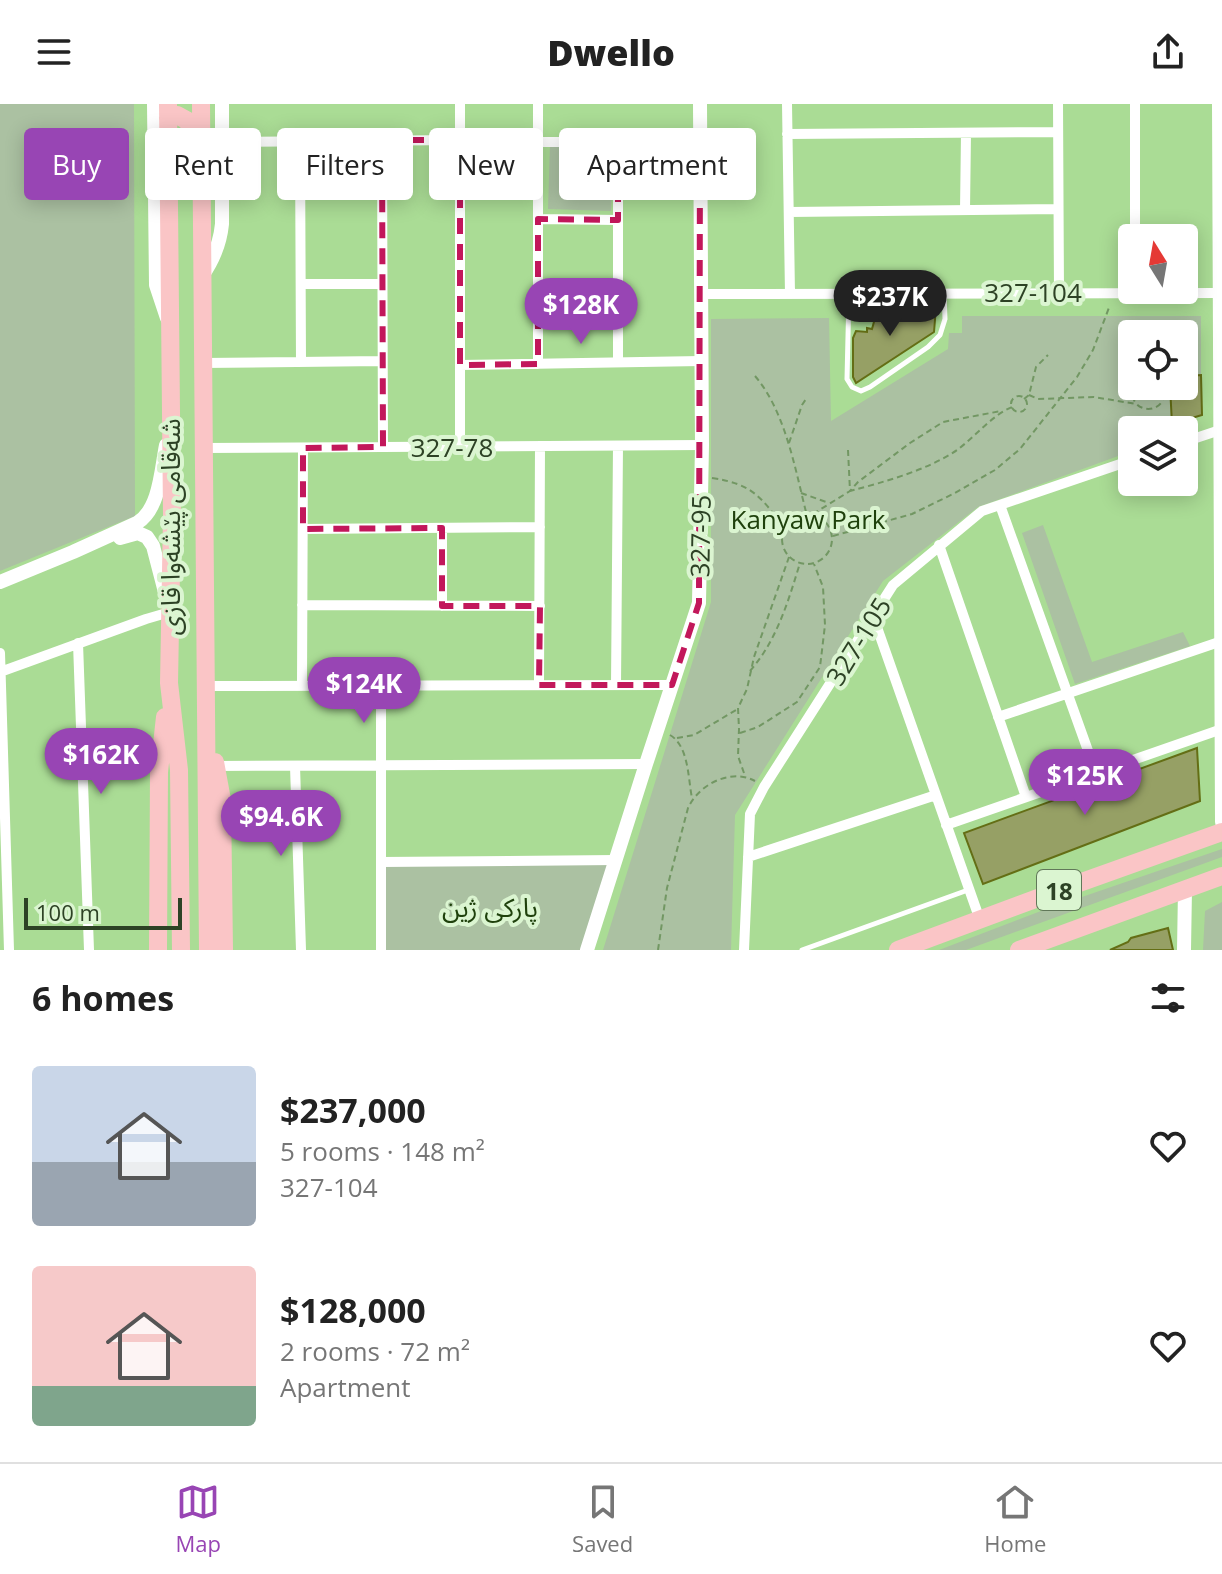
<!DOCTYPE html>
<html lang="en">
<head>
<meta charset="utf-8">
<style>
	:root { --surface:#fff; --page:#f2f2f2; --text:#222; --muted:#767676; --line:#e0e0e0; --accent:#9845b4 }
	body { margin:0; font-family:"Open Sans","Noto Sans Arabic",sans-serif; background:var(--page); color:var(--text); height:100vh; display:flex; flex-direction:column; font-size:30px; white-space:nowrap }
	* { box-sizing:border-box; margin:0 }
	p { font-size:26px; color:var(--muted) }
	.icon { flex:none; width:44px; height:44px; fill:none; stroke:currentColor; stroke-width:2; stroke-linecap:round; stroke-linejoin:round }
	.map { position:relative; height:846px; overflow:hidden }
	.panel { display:flex; flex-direction:column; background:var(--surface); flex:1 }
	.panel>* { flex:none }
	.hud { position:absolute; left:24px; top:24px; width:800px; height:72px; display:flex; gap:16px }
	.needle { width:52px; rotate:349deg }
	.buttons { position:absolute; left:1118px; top:120px; display:grid; gap:16px }
	.buttons a { display:grid; place-items:center; width:80px; height:80px; border-radius:8px; background:var(--surface); box-shadow:0 4px 20px #0003; font-size:40px }
	.scale { position:absolute; left:24px; bottom:20px; width:158px; box-sizing:border-box; padding-left:8px; border:4px solid #2d4225; border-top:0; font-size:22px; line-height:28px; white-space:nowrap; color:#2d4225; -webkit-text-stroke:6px #dbf5d1; paint-order:stroke }
	.price { position:absolute; translate:-50% -68px; padding:0 18px; border-radius:28px; background:var(--accent); color:#fff; font-size:26px; line-height:52px; filter:drop-shadow(0 2px 4px #0008) }
	.price::after { content:''; position:absolute; left:50%; top:48px; width:24px; height:18px; margin-left:-12px; background:inherit; clip-path:polygon(0 0,100% 0,50% 100%) }
	.price.current { background:#222; color:#fff }
	ul { padding:0; list-style:none }
	li { display:flex; align-items:center; gap:24px; height:200px; padding:0 32px }
	li span { display:grid; place-items:center; flex:none; width:224px; height:160px; border-radius:8px; color:#555 }
	li>.icon { margin-inline-start:auto }
	span .icon { width:96px; height:96px; fill:#fffc; stroke-width:1 }
	li b { font-size:34px }
	h2 { display:flex; justify-content:space-between; align-items:center; height:96px; padding:0 32px; font-size:34px }
	.tag { padding:0 28px; border-radius:8px; background:var(--surface); box-shadow:0 4px 20px #0003; font-size:28px; line-height:72px }
	.tag.current { background:var(--accent); color:#fff }
	header { display:flex; justify-content:space-between; align-items:center; height:104px; padding:0 32px; background:var(--surface); font-size:36px; font-weight:800 }
	.menu { display:flex; justify-content:space-around; align-items:center; height:112px; border-top:2px solid var(--line); background:var(--surface); font-size:22px; color:var(--muted) }
	.menu a { display:grid; justify-items:center; gap:4px }
	.menu .current { color:var(--accent) }
	.map>svg:first-child { display:block }
	.green { fill:#abc1a2 }
	.building { fill:#96a065; stroke:#646e15; stroke-width:2 }
	.lines { fill:none; stroke-linecap:round; stroke-linejoin:round }
	.path { stroke:#729763; stroke-width:2; stroke-dasharray:6 4; stroke-linecap:butt }
	.lane { stroke:#fff; stroke-width:5 }
	.street { stroke:#fff; stroke-width:10 }
	.secondary { stroke:#fff; stroke-width:14 }
	.highway { stroke:#fac5c6; stroke-width:18 }
	.marked { fill:none; stroke:#c2185b; stroke-width:6; stroke-dasharray:16 10; stroke-linejoin:round }
	.labels { text-anchor:middle; dominant-baseline:central; stroke-width:8; stroke-linejoin:round; paint-order:stroke }
	.shield { fill:#dbf5d1; stroke:#617859; stroke-width:2 }
	.shield-label { font-size:24px; font-weight:bold; fill:#2d4225 }
	.street-label { font-size:26px; fill:#2d4225; stroke:#dbf5d1 }
	.park-label { font-size:26px; fill:#1f410c; stroke:#dbf5d1 }
</style>
</head>
<body>
<header><svg class="icon" aria-label="menu" viewBox="0 0 24 24"><path d="M4 6h16M4 12h16M4 18h16"/></svg>Dwello<svg class="icon" aria-label="share" viewBox="0 0 24 24"><path d="M12 15V3M7 8l5-5 5 5M5 13v7h14v-7"/></svg></header>
<div class="map">
<svg width="1222" height="846" viewBox="0 0 1222 846">
	<rect width="100%" height="100%" fill="#aadc95"/>
	<path class="green" d="M0,0H134L135,412L0,467Z
		M550,39L614,41L611,107L548,105Z
		M962,212H1201V271L1184,272V230H1132V282H1170L1172,326H1132V347L978,403L883,477L735,711L731,846H603L711,498V215L829,214L831,317L948,245L949,229H962Z
		M1043,421L1092,558L1183,528L1190,542L1075,580L1022,429Z
		M1222,745V753L966,846H939L1041,807Z
		M610,759L582,846H384V761Z
		M1222,798V846H1203L1205,807Z"/>
	<path class="building" d="M936,203L934,228L856,279L853,273V234L856,227L867,228V224L872,225L877,207Z
		M1201,271L1202,311L1172,320L1170,282H1184V272Z
		M1197,644L1200,697L983,780L964,729Z
		M1168,824L1173,846H1110L1128,838L1131,834Z"/>
	<g class="lines">
		<path class="path" d="M755,272C785,307 795,364 806,408
			M1133,282C1126,312 1170,313 1164,282
			M1029,291L1038,295L1094,293L1136,300
			M1011 300a8 8 0 1 1 16 0a8 8 0 1 1-16 0Z
			M1024,295L1029,291L1036,263L1048,251
			M789,339L802,301L806,295
			M848,346L850,387C884,378 928,366 957,346C976,332 991,312 1012,303
			M712,374C752,380 760,392 783,422
			M801,389L829,399
			M782 435a25 25 0 1 1 50 0a25 25 0 1 1-50 0Z
			M813,410L850,387L858,378L910,339L943,318L1001,307
			M833,432L912,410L955,389L995,366L1020,345L1077,273L1093,246L1110,201
			M750,567C777,536 788,498 800,459
			M740,629L758,623L797,598L820,563L825,521L823,483L814,460
			M670,631C689,642 688,675 692,694
			M677,634L694,631L736,606
			M744,669L738,652L739,625L738,604L747,585L754,553L789,453
			M658,846L667,784L688,704C699,680 731,664 755,677"/>
		<path class="lane" d="M849,190L847,275L852,283L861,287L870,283L928,243L940,231L945,215L944,189
			M802,846L968,786"/>
		<path class="street" d="M460,0V343
			M538,0V260
			M787,0L790,190
			M1058,0L1059,188
			M787,30L1058,28
			M382,36L383,343
			M300,37L301,258
			M222,38L460,36
			M538,38H700
			M965,106L966,29
			M789,108L1058,105
			M538,115L618,116
			M1135,134V0
			M301,180H382
			M702,190L1220,189
			M618,258V38
			M202,259L382,257
			M460,261L701,257
			M1184,338L1220,326
			M202,344L702,341
			M1000,401L1096,669
			M442,424V502
			M303,425L540,423
			M939,441L1026,693
			M302,501L540,502
			M873,512L980,816
			M78,539L89,846
			M0,549L9,846
			M0,568L146,515L170,508
			M539,581L540,342
			M616,581L618,342
			M205,582L672,581
			M302,582L303,344
			M998,613L1222,537
			M216,662L646,660
			M295,662L301,846
			M946,721L1222,625
			M748,753L936,691
			M381,758L616,756
			M381,846V581
			M744,846L750,710L764,683L893,481L982,407L1132,356"/>
		<path class="secondary" d="M154,0L156,181L167,214
			M1219,0L1222,718
			M202,172C214,155 220,140 222,120V0
			M120,434L138,429L147,433L153,442L166,492
			M0,478L73,448L137,419C160,405 161,366 166,341
			M587,846L646,660L699,499L702,341L700,0
			M1184,846L1185,785"/>
		<path class="highway" d="M168,0L172,411L169,579L179,666L181,846
			M201,0L208,846
			M168,14L177,11L188,17L194,41
			M215,658L222,696L224,846
			M158,846L159,668L165,613
			M898,846L1065,784L1222,728
			M1019,846L1222,772"/>
	</g>
	<path class="marked" d="M382,36H460V261L538,260V115L618,116V38H700L699,499L672,581H539L540,502H442V424L303,425V344L383,343Z"/>
	<g class="labels">
		<rect class="shield" x="1037" y="766" width="44" height="40" rx="6"/>
		<g class="shield-label">
			<text x="1059" y="786">18</text>
		</g>
		<g class="street-label">
			<text x="1033" y="188">327-104</text>
			<text x="452" y="343">327-78</text>
			<text transform="translate(170 423) rotate(-90)">شەقامی پێشەوا قازی</text>
			<text transform="translate(700 432) rotate(-89)">327-95</text>
			<text transform="translate(858 537) rotate(-58)">327-105</text>
		</g>
		<g class="park-label">
			<text x="808" y="415">Kanyaw Park</text>
			<text x="490" y="803">پارکی ژین</text>
		</g>
	</g>
</svg>
<div class="buttons">
<a><svg class="needle" viewBox="-14 -14 28 28"><path d="M0-13l5 13h-10z" fill="#e53935"/><path d="M0 13l5-13h-10z" fill="#767676"/></svg></a>
<a><svg class="icon" aria-label="locate" viewBox="0 0 24 24"><circle cx="12" cy="12" r="6"/><path d="M12 2v4M12 18v4M2 12h4M18 12h4"/></svg></a>
<a><svg class="icon" aria-label="layers" viewBox="0 0 24 24"><path d="M12 4l9 5-9 5-9-5zM3 14l9 5 9-5"/></svg></a>
</div>
<div class="scale">100 m</div>
<b class="price current" style="left:890px;top:234px">$237K</b>
<b class="price" style="left:581px;top:242px">$128K</b>
<b class="price" style="left:364px;top:621px">$124K</b>
<b class="price" style="left:101px;top:692px">$162K</b>
<b class="price" style="left:1085px;top:713px">$125K</b>
<b class="price" style="left:281px;top:754px">$94.6K</b>
<div class="hud">
<a class="tag current">Buy</a>
<a class="tag">Rent</a>
<a class="tag">Filters</a>
<a class="tag">New</a>
<a class="tag">Apartment</a>
</div>
</div>
<section class="panel">
<h2>6 homes<svg class="icon" aria-label="filters" viewBox="0 0 24 24"><path d="M4 7h16M4 17h16"/><circle cx="9" cy="7" r="2"/><circle cx="15" cy="17" r="2"/></svg></h2>
<ul>
<li><span style="background:linear-gradient(#c9d6e8 60%,#9aa5b1 0)"><svg class="icon" aria-label="home" viewBox="0 0 24 24"><path d="M3 11l9-7 9 7M6 9v11h12V9"/></svg></span><div><b>$237,000</b><p>5 rooms · 148 m²</p><p>327-104</p></div><svg class="icon" aria-label="heart" viewBox="0 0 24 24"><path d="M12 20l-8-8c-3-5 5-10 8-4 3-6 11-1 8 4z"/></svg></li>
<li><span style="background:linear-gradient(#f6c9c9 75%,#7fa58c 0)"><svg class="icon" aria-label="home" viewBox="0 0 24 24"><path d="M3 11l9-7 9 7M6 9v11h12V9"/></svg></span><div><b>$128,000</b><p>2 rooms · 72 m²</p><p>Apartment</p></div><svg class="icon" aria-label="heart" viewBox="0 0 24 24"><path d="M12 20l-8-8c-3-5 5-10 8-4 3-6 11-1 8 4z"/></svg></li>
</ul>
</section>
<nav class="menu">
<a class="current"><svg class="icon" aria-label="map" viewBox="0 0 24 24"><path d="M3 6l6-2 6 2 6-2v14l-6 2-6-2-6 2zM9 4v14M15 6v14"/></svg>Map</a>
<a><svg class="icon" aria-label="saved" viewBox="0 0 24 24"><path d="M7 4h10v16l-5-4-5 4z"/></svg>Saved</a>
<a><svg class="icon" aria-label="home" viewBox="0 0 24 24"><path d="M3 11l9-7 9 7M6 9v11h12V9"/></svg>Home</a>
</nav>
</body>
</html>
